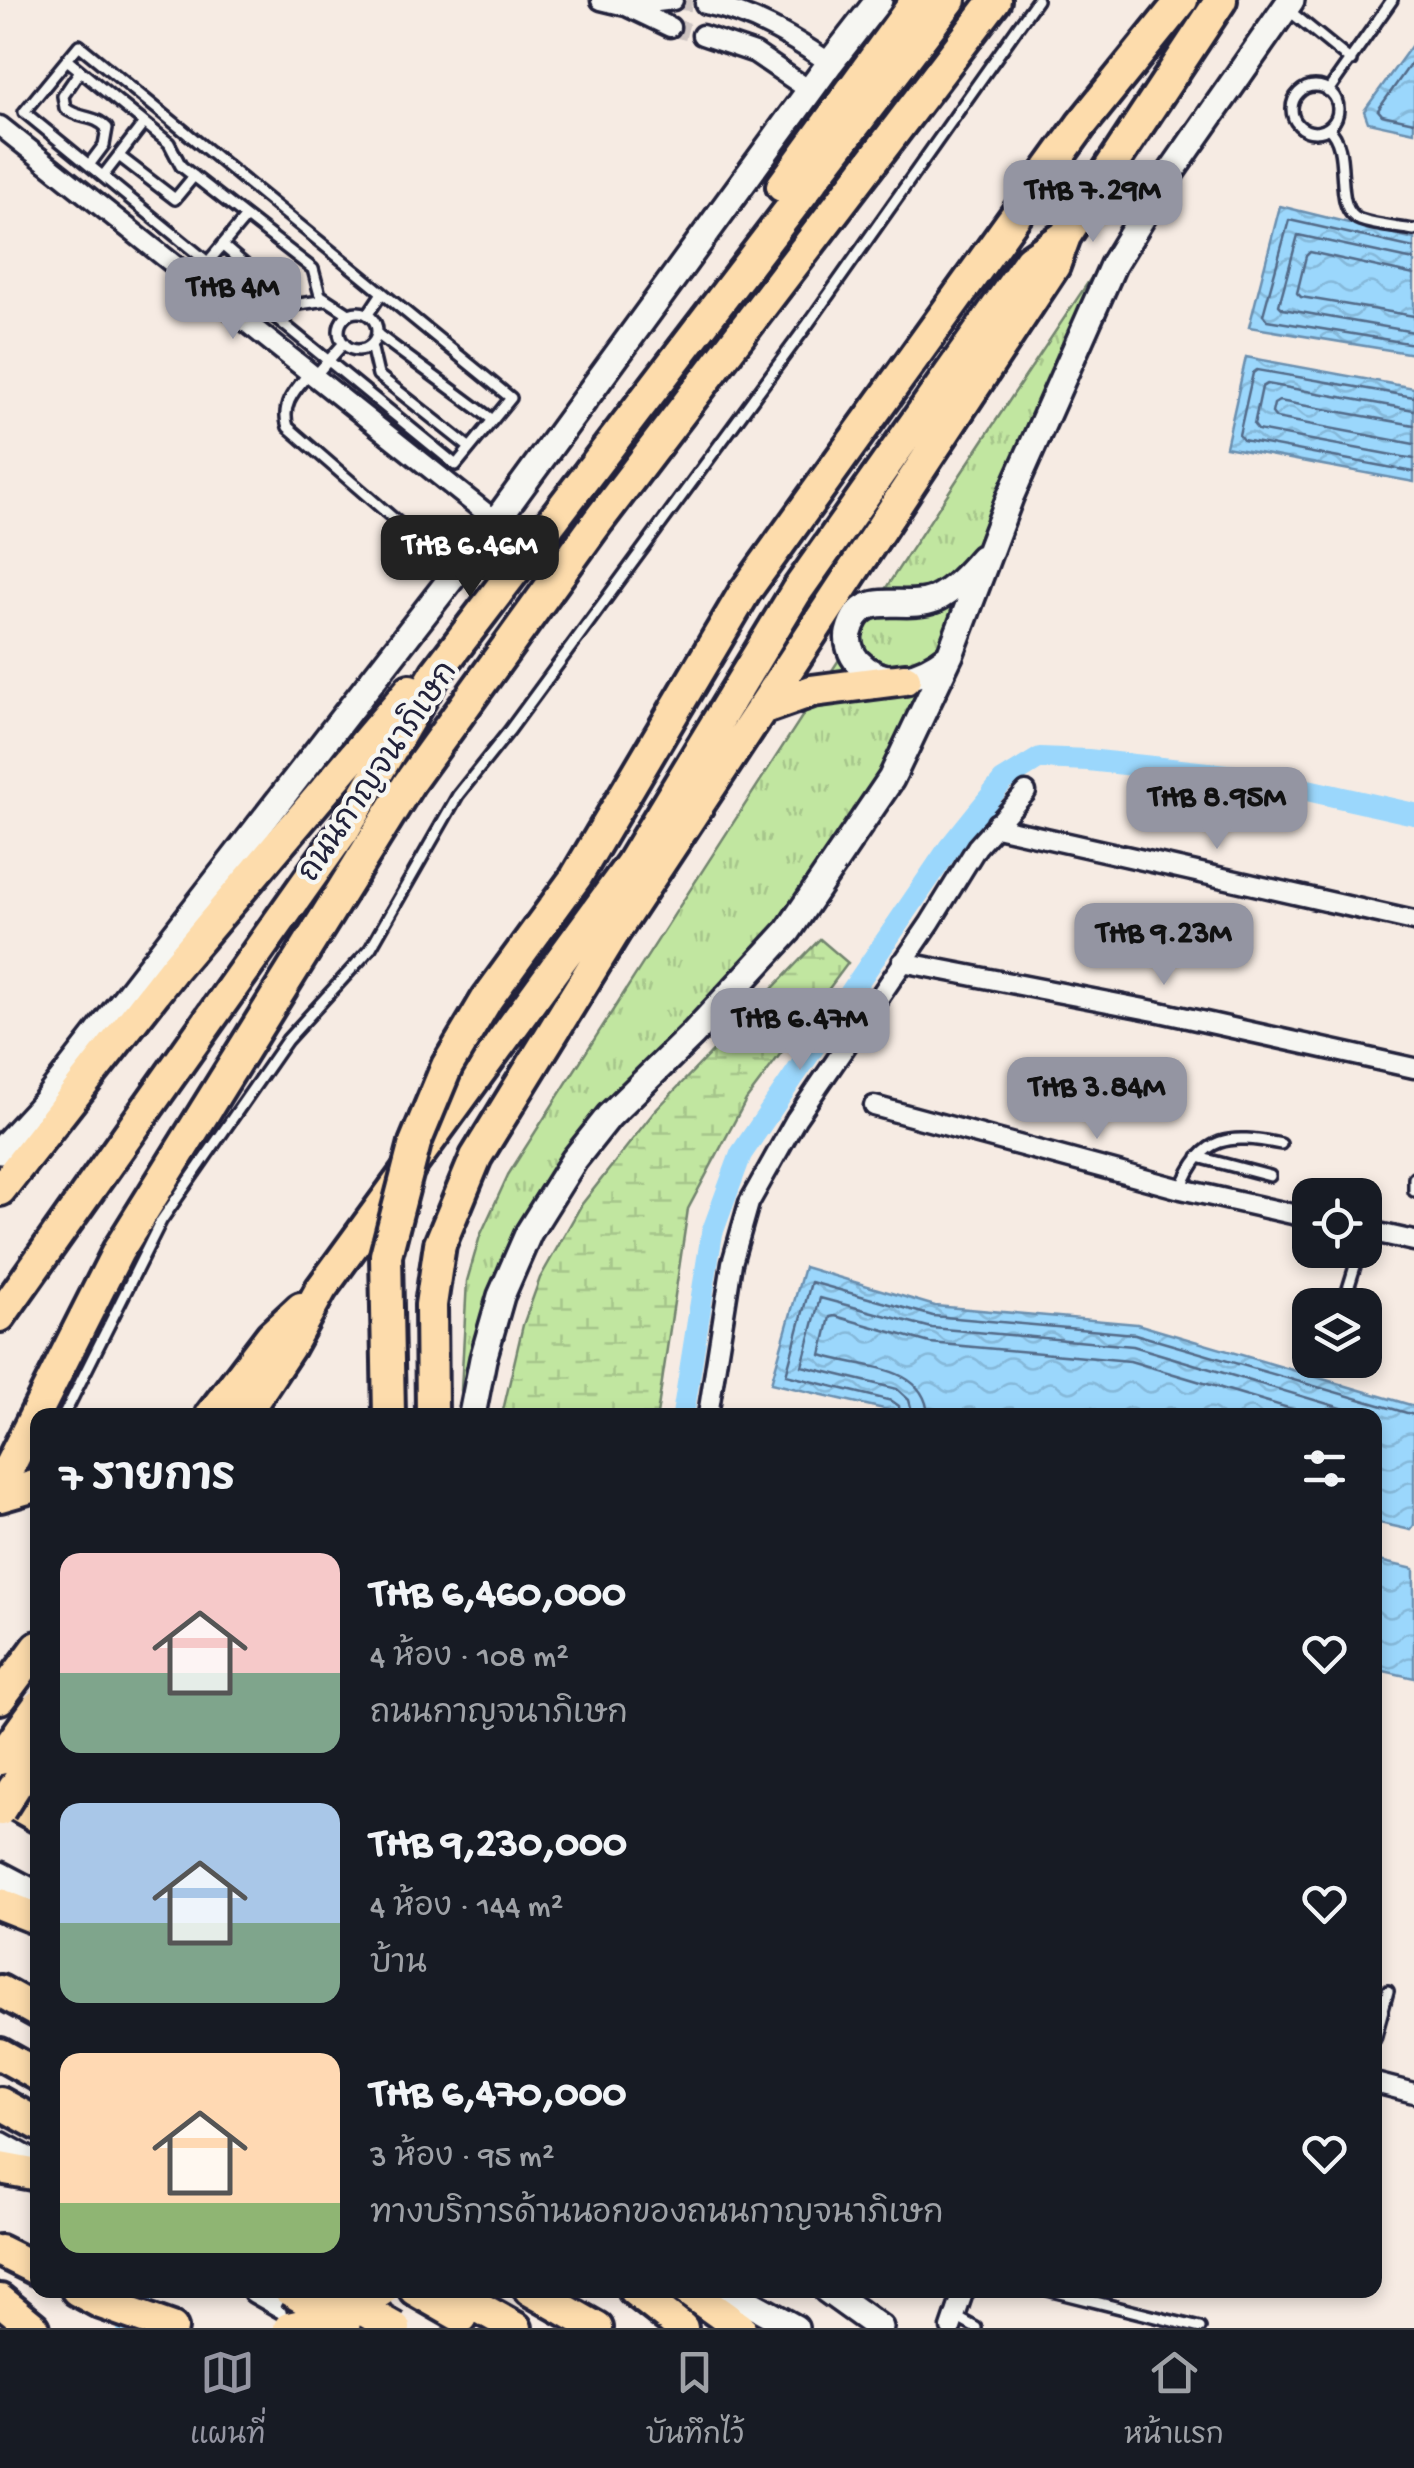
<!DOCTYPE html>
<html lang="th">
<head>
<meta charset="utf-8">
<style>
	:root { --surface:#171b24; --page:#242831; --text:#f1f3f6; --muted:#9ea1a6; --line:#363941; --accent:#9495a2 }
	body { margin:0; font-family:"Gochi Hand","Playpen Sans Thai",sans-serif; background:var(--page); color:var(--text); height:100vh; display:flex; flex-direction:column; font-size:38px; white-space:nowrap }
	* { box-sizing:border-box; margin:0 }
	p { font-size:32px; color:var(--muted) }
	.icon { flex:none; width:55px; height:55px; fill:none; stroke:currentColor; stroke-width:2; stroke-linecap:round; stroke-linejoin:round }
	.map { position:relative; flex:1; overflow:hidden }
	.panel { position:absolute; left:30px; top:1408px; width:1352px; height:890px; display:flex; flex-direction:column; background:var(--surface); border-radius:20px; box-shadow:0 5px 15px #0003 }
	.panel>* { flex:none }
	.tools { position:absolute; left:1292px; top:1178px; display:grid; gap:20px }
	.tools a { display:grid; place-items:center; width:90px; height:90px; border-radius:20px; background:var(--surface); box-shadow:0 5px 15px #0003; font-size:50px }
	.price { position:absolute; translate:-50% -85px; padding:0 22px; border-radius:20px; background:var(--accent); color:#111; font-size:32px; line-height:65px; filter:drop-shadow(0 2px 5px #0008) }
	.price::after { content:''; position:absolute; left:50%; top:60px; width:30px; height:22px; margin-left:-15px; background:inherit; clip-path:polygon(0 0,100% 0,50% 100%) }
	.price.selected { background:#222; color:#fff }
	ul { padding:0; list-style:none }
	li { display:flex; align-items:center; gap:30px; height:250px; padding:0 30px }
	li span { display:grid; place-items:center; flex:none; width:280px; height:200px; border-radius:20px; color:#555 }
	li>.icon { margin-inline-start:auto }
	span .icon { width:120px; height:120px; fill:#fffc; stroke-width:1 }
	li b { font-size:42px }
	h2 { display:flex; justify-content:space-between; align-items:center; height:120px; padding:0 30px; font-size:42px }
	.tab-bar { display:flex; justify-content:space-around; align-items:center; height:140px; border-top:2px solid var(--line); background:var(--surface); font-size:28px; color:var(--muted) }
	.tab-bar a { display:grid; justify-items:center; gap:5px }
	.tab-bar .selected { color:var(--accent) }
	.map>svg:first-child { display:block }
	.grass { fill:url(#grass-tufts); stroke:#72846e; stroke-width:2.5 }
	.wetland { fill:url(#wetland-marsh); stroke:#72846e; stroke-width:2.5 }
	.water { fill:url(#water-waves); stroke:#6b8faf; stroke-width:2.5 }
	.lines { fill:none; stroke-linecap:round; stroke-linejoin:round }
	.shore { stroke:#526a88; stroke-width:2.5 }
	.canal { stroke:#9bd7fc; stroke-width:22 }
	.street-tunnel { stroke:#ccc3c1; stroke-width:18; stroke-dasharray:18 9; stroke-linecap:butt }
	.lane-casing { stroke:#22223b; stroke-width:16 }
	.street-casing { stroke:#22223b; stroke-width:25 }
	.secondary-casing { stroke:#22223b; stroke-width:32 }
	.highway-casing { stroke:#22223b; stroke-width:38 }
	.lane { stroke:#f6f6f2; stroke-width:9 }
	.street { stroke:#f6f6f2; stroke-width:18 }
	.secondary { stroke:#f6f6f2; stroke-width:25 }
	.highway { stroke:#fddcac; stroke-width:30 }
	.highway-bridge-casing { stroke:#22223b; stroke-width:38; stroke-linecap:butt }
	.highway-bridge { stroke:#fddcac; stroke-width:30 }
	.labels { text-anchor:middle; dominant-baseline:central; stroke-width:9; stroke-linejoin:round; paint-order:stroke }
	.street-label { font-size:32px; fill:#22223b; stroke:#f6f6f2 }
</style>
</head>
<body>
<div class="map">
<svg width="1414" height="2328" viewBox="0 0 1414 2328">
	<defs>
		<pattern id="grass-tufts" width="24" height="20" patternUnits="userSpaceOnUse" patternTransform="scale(2.5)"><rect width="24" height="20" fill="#c1e6a0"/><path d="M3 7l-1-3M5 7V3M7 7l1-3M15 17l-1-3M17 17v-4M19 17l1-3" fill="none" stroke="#a6c58b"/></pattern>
		<pattern id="wetland-marsh" width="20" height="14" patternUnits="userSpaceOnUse" patternTransform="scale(2.5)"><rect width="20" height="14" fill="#c1e6a0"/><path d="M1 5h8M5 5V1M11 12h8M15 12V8" fill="none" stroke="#a6c58b"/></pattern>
		<pattern id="water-waves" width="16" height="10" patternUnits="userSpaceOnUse" patternTransform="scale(2.5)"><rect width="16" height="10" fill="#9bd7fc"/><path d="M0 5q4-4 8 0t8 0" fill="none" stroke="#85b8d9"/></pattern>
	</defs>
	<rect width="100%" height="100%" fill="#f6ebe3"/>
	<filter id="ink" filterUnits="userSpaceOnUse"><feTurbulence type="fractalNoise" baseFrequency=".01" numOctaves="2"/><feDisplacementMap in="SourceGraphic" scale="20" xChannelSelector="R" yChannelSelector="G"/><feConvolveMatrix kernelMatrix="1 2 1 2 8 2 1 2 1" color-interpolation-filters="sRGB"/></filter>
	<g filter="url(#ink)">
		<path class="grass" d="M1279,0L1096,317L877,820L586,1158L519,1272L465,1403L461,1390L467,1281L480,1236L508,1175C759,779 1014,387 1279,0Z"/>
		<path class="wetland" d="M820,939L848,963L746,1100L688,1209L657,1415H502L523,1325L540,1278L582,1204L654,1112Z"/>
		<path class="water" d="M1414,42V132L1368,122L1364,111Z
			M1280,206L1414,239V354L1249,327Z
			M1246,357L1414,388V482L1226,447Z
			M804,1267L935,1306L1137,1324L1414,1406V1525L1411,1530L1375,1522V1415H910L771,1383Z
			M1375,1560L1414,1569V1678L1375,1669Z"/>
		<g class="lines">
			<path class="shore" d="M1414,59L1378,110L1382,115L1414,122
				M1414,248L1289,220L1263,315L1267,320L1414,344
				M1414,260L1298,235L1279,305L1283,309L1414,332
				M1414,275L1310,252L1306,256L1297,293L1301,297L1414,316
				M1414,397L1257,370L1253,373L1239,435L1243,440L1414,472
				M1414,410L1267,384L1262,387L1254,425L1258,430L1414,459
				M1414,425L1279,401L1274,404L1272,413L1276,418L1414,444
				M900,1415L899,1406L892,1401L786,1375L811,1282L933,1316L1135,1334L1414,1415
				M913,1415L909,1400L897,1389L802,1366L820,1298L932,1328L1133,1346L1365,1415
				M928,1415C925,1363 858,1368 821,1355L830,1317L835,1316L930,1343L1130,1361L1312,1415"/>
			<path class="canal" d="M683,1415L712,1233L741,1154L949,848L1003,781L1040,758L1088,760L1254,778L1414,814
				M128,2328L146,2290"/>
			<path class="street-tunnel" d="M674,0L705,4
				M670,27L702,35"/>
			<defs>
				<path id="lane" d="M1287,9L1351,61
					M79,45L511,398L456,465L24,112Z
					M67,60L169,143L181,166L313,269L320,295L349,314
					M80,71L63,96L65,108C79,120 94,114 107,128L104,145L89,165
					M1292 109a23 23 0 1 1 46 0a23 23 0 1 1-46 0Z
					M1328,91L1392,0
					M1328,128C1354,150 1330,208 1360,220C1376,226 1397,227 1414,230
					M119,156L175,199L194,176
					M103,176L144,123
					M222,245L292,305L327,300
					M208,262L246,217
					M339 331a19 19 0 1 1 38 0a19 19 0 1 1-38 0Z
					M368,314L382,293
					M377,334L493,420
					M371,345L378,375L470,448
					M309,373C296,389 280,404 288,427L454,571
					M314,377L344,343
					M1198,1157L1270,1176
					M1414,1178V1191
					M1181,1189C1203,1134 1229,1134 1281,1144
					M1343,1305L1360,1250
					M64,1415L161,1221L287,1040L370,949L458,795L509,731L808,324L1037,0
					M1375,2039L1388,1991
					M1048,2290L1200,2328
					M956,2317L976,2328"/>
				<path id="street" d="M601,0L626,6L670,27
					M705,4C753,14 790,36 830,63
					M626,6L673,0
					M702,35L755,53L812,92
					M0,126L496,521
					M997,823L1001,828L1414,921
					M902,962L1160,1012L1414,1068
					M874,1106L1181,1189L1310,1218
					M1365,1230L1414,1241
					M708,1415L732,1263L749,1203L796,1119L930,923L977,847L1026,792
					M1375,2083L1414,2093
					M951,2328L964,2290"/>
				<path id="secondary" d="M949,656C922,677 885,691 858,662C851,655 847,642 849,633C861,585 901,613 935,599C954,590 969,573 982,558
					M0,1151L45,1102L496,521L830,63L879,0
					M472,1415L483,1359L501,1296L529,1232L574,1160L609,1116L693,1034L788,931L891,779L950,655L1010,497L1113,265L1162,185L1291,0
					M0,1875L38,1895
					M0,2145L38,2166
					M256,2290L323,2328
					M726,2290L795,2328
					M827,2290L880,2328"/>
				<path id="highway" d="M782,186L917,0
					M744,593L1081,125L1182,0
					M761,709L812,691L905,679
					M0,1190L174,968L410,690
					M0,1316L345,828L436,673L950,0
					M211,1415L271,1336L301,1308
					M244,1415L289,1347L321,1289L631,864L796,592L1030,260L1065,236L1221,0
					M432,1415L431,1305L440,1244L476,1157L615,931L1054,266L1065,236
					M0,1485L118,1251L409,783L598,521L995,0
					M0,1496L38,1485
					M0,1698L38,1647
					M0,1795L38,1817
					M0,1904L38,1919
					M0,1991L38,2012
					M0,2054L38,2075
					M0,2103L38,2124
					M0,2168L38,2175
					M0,2251L38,2270
					M77,2290L101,2303L172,2328
					M415,2290L462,2317
					M448,2290L516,2328
					M530,2290L597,2328
					M634,2290L682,2328
					M687,2290L740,2328
					M0,2300L34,2328"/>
			</defs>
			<use href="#lane" class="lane-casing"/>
			<use href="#street" class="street-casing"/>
			<use href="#secondary" class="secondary-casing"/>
			<use href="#highway" class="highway-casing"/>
			<use href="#lane" class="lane"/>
			<use href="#street" class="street"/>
			<use href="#secondary" class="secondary"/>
			<use href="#highway" class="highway"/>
			<defs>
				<path id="highway-bridge" d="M389,1415L386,1255L415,1143L447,1066L487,999L576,877L744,593
					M0,1759L38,1706
					M0,1810L38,1750
					M289,2290L345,2322
					M345,2300L395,2328
					M289,2328C322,2321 354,2310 382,2290"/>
			</defs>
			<use href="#highway-bridge" class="highway-bridge-casing"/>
			<use href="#highway-bridge" class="highway-bridge"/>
		</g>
	</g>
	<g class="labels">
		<g class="street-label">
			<text transform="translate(380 773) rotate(-56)">ถนนกาญจนาภิเษก</text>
		</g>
	</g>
</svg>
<div class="tools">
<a><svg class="icon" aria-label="locate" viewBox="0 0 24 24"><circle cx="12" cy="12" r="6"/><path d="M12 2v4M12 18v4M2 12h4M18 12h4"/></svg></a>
<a><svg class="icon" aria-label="layers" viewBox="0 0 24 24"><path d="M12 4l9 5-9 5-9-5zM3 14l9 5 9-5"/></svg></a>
</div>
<b class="price" style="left:1093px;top:245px">THB 7.29M</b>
<b class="price" style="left:233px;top:342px">THB 4M</b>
<b class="price selected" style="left:470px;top:600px">THB 6.46M</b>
<b class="price" style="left:1217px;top:852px">THB 8.95M</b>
<b class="price" style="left:1164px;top:988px">THB 9.23M</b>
<b class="price" style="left:800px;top:1073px">THB 6.47M</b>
<b class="price" style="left:1097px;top:1142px">THB 3.84M</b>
<section class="panel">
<h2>7 รายการ<svg class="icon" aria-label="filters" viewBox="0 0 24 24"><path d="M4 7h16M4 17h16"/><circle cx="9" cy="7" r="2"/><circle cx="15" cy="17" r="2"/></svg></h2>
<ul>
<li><span style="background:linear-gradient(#f6c9c9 60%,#7fa58c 0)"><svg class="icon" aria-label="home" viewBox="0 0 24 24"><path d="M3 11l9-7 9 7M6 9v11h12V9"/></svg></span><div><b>THB 6,460,000</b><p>4 ห้อง · 108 m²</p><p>ถนนกาญจนาภิเษก</p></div><svg class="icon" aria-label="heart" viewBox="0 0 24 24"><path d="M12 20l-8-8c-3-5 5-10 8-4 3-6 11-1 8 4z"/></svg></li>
<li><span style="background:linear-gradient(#a9c7e8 60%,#7fa58c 0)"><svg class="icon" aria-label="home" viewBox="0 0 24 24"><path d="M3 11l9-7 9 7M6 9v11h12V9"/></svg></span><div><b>THB 9,230,000</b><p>4 ห้อง · 144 m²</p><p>บ้าน</p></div><svg class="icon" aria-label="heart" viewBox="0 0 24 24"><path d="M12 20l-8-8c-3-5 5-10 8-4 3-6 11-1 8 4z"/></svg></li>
<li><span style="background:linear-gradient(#ffd9b3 75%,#8fb573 0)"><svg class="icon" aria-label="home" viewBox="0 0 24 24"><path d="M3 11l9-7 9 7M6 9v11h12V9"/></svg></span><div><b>THB 6,470,000</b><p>3 ห้อง · 95 m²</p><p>ทางบริการด้านนอกของถนนกาญจนาภิเษก</p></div><svg class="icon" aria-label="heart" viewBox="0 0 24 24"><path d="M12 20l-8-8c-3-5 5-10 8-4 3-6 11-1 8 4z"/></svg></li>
</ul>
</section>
</div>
<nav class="tab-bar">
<a class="selected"><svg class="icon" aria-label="map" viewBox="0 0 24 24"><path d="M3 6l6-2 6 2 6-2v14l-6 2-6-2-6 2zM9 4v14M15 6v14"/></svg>แผนที่</a>
<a><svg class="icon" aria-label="saved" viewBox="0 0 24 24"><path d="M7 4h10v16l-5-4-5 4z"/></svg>บันทึกไว้</a>
<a><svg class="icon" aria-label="home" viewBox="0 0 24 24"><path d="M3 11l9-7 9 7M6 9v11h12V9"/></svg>หน้าแรก</a>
</nav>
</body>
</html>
